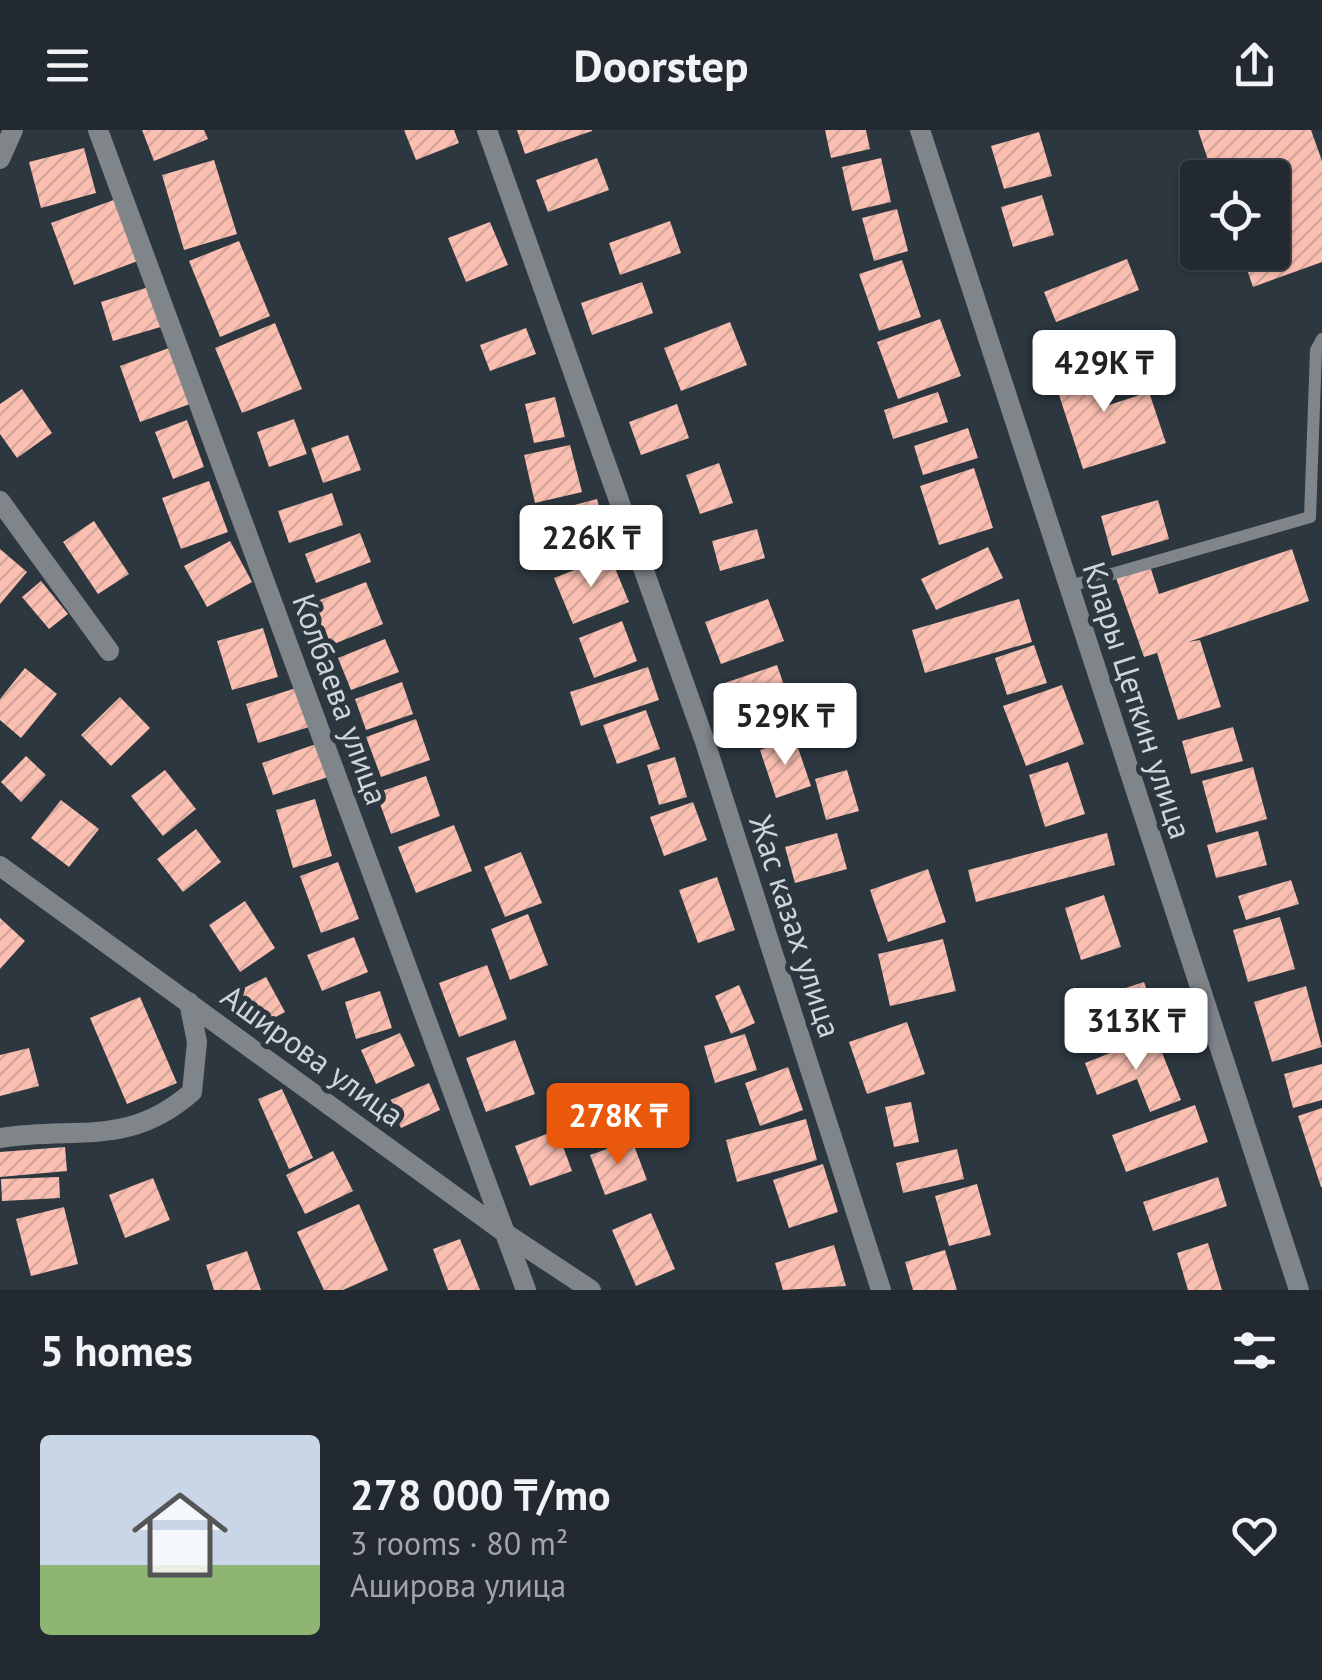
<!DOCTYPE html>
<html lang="en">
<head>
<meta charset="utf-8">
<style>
	:root { --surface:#222930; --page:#2e353c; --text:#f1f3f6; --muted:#a2a6ab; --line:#3f454c; --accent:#ea580c }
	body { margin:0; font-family:"PT Sans",sans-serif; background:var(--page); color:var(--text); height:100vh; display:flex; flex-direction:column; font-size:38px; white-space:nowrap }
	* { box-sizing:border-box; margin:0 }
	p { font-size:32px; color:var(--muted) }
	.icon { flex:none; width:55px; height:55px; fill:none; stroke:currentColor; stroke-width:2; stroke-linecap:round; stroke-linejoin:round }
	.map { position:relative; height:1160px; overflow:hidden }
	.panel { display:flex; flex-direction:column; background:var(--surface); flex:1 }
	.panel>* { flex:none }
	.tools { position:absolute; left:1180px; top:30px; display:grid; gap:20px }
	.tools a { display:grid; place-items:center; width:110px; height:110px; border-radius:10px; background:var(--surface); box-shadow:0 2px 8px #0004,0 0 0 2px var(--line); font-size:50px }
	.price { position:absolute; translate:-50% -85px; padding:0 22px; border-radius:10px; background:#fff; color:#222; font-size:32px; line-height:65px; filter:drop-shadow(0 2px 5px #0008) }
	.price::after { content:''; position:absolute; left:50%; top:60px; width:30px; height:22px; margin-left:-15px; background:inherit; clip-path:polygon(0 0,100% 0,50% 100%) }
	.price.current { background:var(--accent); color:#fff }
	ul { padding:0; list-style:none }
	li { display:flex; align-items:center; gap:30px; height:250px; padding:0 40px }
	li span { display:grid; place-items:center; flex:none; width:280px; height:200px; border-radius:10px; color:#555 }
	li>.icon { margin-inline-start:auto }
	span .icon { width:120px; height:120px; fill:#fffc; stroke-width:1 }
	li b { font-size:42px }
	h2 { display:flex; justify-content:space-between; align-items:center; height:120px; padding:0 40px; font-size:42px }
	header { display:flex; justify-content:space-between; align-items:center; height:130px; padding:0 40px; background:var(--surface); font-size:45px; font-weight:600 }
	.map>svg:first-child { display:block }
	.building { fill:url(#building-hatch) }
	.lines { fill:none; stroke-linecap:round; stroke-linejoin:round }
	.lane { stroke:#80858a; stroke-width:12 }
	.street { stroke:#80858a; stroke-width:20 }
	.labels { text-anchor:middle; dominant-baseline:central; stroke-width:10; stroke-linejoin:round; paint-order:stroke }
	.street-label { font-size:32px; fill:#cfd5da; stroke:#2d3740 }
</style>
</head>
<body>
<header><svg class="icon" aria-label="menu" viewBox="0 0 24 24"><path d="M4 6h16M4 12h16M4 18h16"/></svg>Doorstep<svg class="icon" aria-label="share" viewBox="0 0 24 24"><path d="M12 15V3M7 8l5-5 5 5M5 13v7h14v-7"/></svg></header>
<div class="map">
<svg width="1322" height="1160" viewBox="0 0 1322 1160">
	<defs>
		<pattern id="building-hatch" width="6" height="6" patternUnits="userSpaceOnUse" patternTransform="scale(2.5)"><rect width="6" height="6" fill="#fbbfb1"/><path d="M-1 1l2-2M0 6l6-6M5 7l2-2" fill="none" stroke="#d5a69b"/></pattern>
	</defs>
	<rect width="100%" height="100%" fill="#2d3740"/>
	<path class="building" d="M142,0H204L208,9L154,31Z
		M404,0H454L459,13L416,30Z
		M517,0H592V1L525,24Z
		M825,0H866L870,19L831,28Z
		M1198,0H1311L1322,31V132L1253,157L1241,122H1272V48H1214Z
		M1039,2L1052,46L1004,59L991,16Z
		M84,18L96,63L41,78L29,32Z
		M597,28L609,60L548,82L536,50Z
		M881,28L891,72L852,81L842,37Z
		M214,30L237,104L184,120L162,45Z
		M1042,65L1054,105L1013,117L1001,77Z
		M119,68L143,129L74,155L51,93Z
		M897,79L908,121L874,131L862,88Z
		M670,91L681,123L620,145L609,113Z
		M490,92L508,135L466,152L448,108Z
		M239,111L270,186L220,207L189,131Z
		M1127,129L1139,160L1056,192L1044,162Z
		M902,130L921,187L879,201L859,144Z
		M642,152L653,183L592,205L581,173Z
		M152,156L164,196L113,211L101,172Z
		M940,189L961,246L898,269L877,212Z
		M730,192L747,235L681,261L664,218Z
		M275,193L302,259L242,283L215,218Z
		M526,198L536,224L490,241L480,215Z
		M169,218L190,274L140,292L120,236Z
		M1093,223L1109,275L1149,262L1166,313L1083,339L1050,237Z
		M22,259L52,303L17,328L0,304V274Z
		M938,262L948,292L893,309L884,280Z
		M555,267L565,307L534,313L525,274Z
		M677,274L689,308L641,325L629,292Z
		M294,289L307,324L269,337L257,302Z
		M187,290L204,337L173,349L155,302Z
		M968,298L978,328L923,345L914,316Z
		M348,305L361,340L323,353L311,318Z
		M570,315L582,362L535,373L524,325Z
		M719,333L733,373L700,384L686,345Z
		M974,338L993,398L939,415L920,356Z
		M209,351L228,402L181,419L162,368Z
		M332,363L343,395L289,413L278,381Z
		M597,369L612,420L562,433L548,382Z
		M1158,370L1169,409L1112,426L1101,386Z
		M94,391L129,444L98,464L63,412Z
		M757,399L765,428L720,441L712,411Z
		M360,403L371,432L316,453L305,424Z
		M230,411L252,452L207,477L184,436Z
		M988,417L1003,448L936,480L921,449Z
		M0,419L27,442L0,474Z
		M1292,419L1309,471L1188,512L1200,510L1221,577L1178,590L1157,523L1144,527L1116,448L1150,436L1159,464Z
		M610,426L629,472L573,494L554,448Z
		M41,451L68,484L49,499L22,467Z
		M366,452L383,494L329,516L312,473Z
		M768,469L784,511L721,534L705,492Z
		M1019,469L1032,512L925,543L912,500Z
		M622,491L637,531L594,548L579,508Z
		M263,498L278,547L232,560L217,511Z
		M385,509L399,542L351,560L338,528Z
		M1034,515L1047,553L1007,565L995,528Z
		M777,535L795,587L737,607L719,555Z
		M648,537L659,570L581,596L570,562Z
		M25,538L57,564L21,608L0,590V569Z
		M402,552L413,584L366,600L355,569Z
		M1062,555L1084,614L1026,636L1003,576Z
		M296,558L309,597L258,613L246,574Z
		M120,567L150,598L111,636L81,605Z
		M646,580L660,619L617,634L603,595Z
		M416,589L430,630L381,647L366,607Z
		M1233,597L1243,631L1191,644L1182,611Z
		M795,609L811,656L776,668L760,620Z
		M316,614L328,647L273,665L262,633Z
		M26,626L46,645L21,672L1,652Z
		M675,627L687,667L659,675L647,635Z
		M1068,632L1085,684L1045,697L1029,645Z
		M1253,637L1267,689L1216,703L1202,651Z
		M165,640L196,679L163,706L131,666Z
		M847,640L859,681L826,690L815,649Z
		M426,646L440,686L391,704L376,663Z
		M315,669L332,726L293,738L276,680Z
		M61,670L99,699L69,737L31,708Z
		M693,672L707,710L664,726L650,687Z
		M454,695L472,741L416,763L398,717Z
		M196,699L221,732L183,762L157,729Z
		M1258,701L1267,735L1216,748L1207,715Z
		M837,703L847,739L795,753L785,717Z
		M1107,703L1115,735L976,772L968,740Z
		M521,722L542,773L505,787L484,737Z
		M338,732L359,789L321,803L300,746Z
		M928,739L946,792L888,812L870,760Z
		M717,747L735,800L698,813L679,760Z
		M1291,750L1299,774L1246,790L1238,766Z
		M1104,765L1121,817L1081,830L1065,778Z
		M245,771L275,818L240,842L209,795Z
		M528,784L548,835L510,850L491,799Z
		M1280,787L1295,839L1248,852L1233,800Z
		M0,788L25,811L0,839Z
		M354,807L368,842L322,861L307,825Z
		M943,809L956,861L890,876L878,824Z
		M487,835L507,889L459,907L439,853Z
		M266,847L285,882L257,897L238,861Z
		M1144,852L1160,898L1108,915L1092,869Z
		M739,855L755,893L731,904L715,866Z
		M1306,856L1322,917L1272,932L1254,872Z
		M380,861L392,898L356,909L345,872Z
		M140,867L177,953L127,974L90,888Z
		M907,892L925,944L867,964L849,912Z
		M400,903L415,936L376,954L361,920Z
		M745,904L757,940L715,953L704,916Z
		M1155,905L1181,970L1150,982L1137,949L1097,965L1085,933Z
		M515,910L535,964L486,982L466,928Z
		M29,918L39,956L0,966V925Z
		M1322,934V970L1293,978L1284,944Z
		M788,937L803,980L760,996L745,953Z
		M429,953L440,980L401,998L388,971Z
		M282,959L313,1028L289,1039L258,969Z
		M911,972L919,1012L894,1017L885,977Z
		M1195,975L1208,1012L1126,1042L1112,1005Z
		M1322,978V1057H1321L1298,986Z
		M806,989L817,1030L737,1052L726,1010Z
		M557,1000L572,1041L530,1056L515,1016Z
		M632,1010L647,1050L605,1065L590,1025Z
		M65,1017L67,1041L0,1047V1022Z
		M957,1019L964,1049L903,1063L896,1033Z
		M333,1021L353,1061L305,1084L286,1045Z
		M823,1034L838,1082L789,1098L773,1050Z
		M59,1047L60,1068L2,1071L1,1049Z
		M1218,1047L1227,1076L1153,1101L1143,1072Z
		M153,1048L170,1090L125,1108L109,1065Z
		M977,1054L991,1105L949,1116L935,1066Z
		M359,1074L388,1140L343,1160H324L297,1102Z
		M64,1077L78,1134L31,1146L16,1089Z
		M651,1083L675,1139L636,1156L612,1100Z
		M460,1109L480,1160H448L433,1119Z
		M1208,1113L1222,1160H1188L1177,1123Z
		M834,1115L846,1156L783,1160L775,1133Z
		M945,1120L957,1160H913L905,1132Z
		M247,1121L261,1160H214L206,1135Z"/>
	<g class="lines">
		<path class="lane" d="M1070,456L1310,387L1316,220L1322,209"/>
		<path class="street" d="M98,0L526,1160
			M487,0L705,612L881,1160
			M920,0L1299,1160
			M0,29L13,0
			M0,371L109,521
			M0,736L508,1105L591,1160
			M0,1008C77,996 128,1018 192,962L197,912L189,872"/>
	</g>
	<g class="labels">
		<g class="street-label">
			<text transform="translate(341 569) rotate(70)">Колбаева улица</text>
			<text transform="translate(1138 570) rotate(72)">Клары Цеткин улица</text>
			<text transform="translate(796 796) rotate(72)">Жас казах улица</text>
			<text transform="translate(313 925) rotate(36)">Аширова улица</text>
		</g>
	</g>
</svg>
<div class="tools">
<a><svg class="icon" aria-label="locate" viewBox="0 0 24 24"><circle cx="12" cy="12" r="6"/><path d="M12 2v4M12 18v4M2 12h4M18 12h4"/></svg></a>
</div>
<b class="price" style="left:1104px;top:285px">429K ₸</b>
<b class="price" style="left:591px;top:460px">226K ₸</b>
<b class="price" style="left:785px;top:638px">529K ₸</b>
<b class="price" style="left:1136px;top:943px">313K ₸</b>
<b class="price current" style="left:618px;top:1038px">278K ₸</b>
</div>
<section class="panel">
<h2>5 homes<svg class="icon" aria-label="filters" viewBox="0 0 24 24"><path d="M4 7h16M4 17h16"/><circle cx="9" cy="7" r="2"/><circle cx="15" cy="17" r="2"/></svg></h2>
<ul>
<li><span style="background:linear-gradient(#c9d6e8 65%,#8fb573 0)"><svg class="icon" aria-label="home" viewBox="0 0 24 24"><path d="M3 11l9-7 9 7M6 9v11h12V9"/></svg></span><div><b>278 000 ₸/mo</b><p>3 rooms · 80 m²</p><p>Аширова улица</p></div><svg class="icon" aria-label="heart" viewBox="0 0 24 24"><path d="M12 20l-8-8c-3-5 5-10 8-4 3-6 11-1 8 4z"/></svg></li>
</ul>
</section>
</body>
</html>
